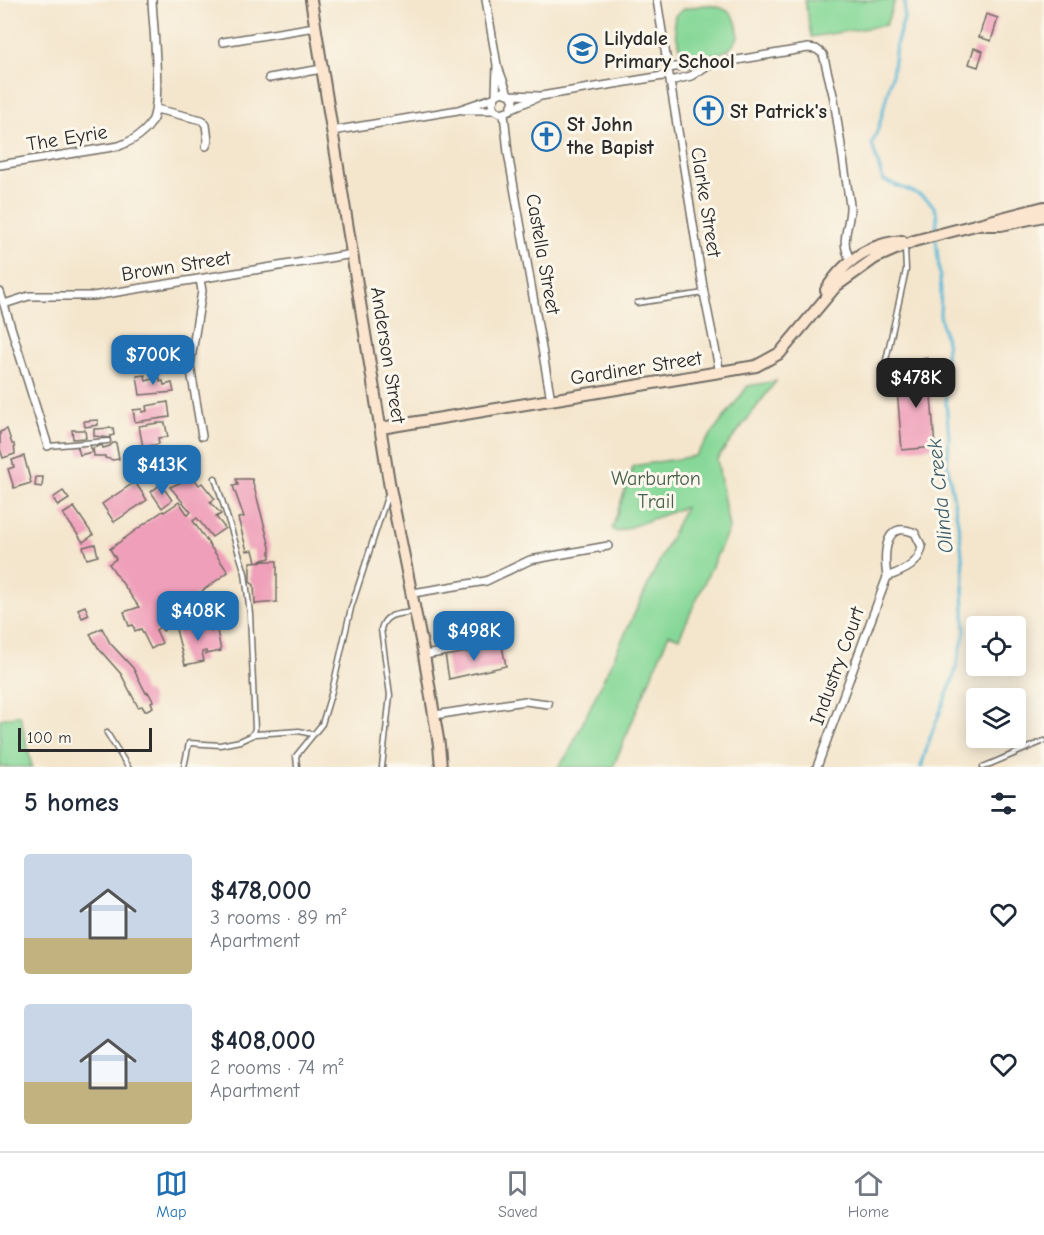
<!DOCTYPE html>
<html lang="en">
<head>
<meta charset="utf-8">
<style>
	:root { --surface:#fff; --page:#f6f6f7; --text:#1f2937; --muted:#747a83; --line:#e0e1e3; --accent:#1f6fb2 }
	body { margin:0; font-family:"Comic Neue",sans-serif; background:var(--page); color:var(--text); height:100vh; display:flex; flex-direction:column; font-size:22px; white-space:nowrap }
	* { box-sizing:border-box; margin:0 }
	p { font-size:20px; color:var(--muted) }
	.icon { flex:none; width:33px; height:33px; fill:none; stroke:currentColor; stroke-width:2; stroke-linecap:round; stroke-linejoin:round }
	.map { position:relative; height:767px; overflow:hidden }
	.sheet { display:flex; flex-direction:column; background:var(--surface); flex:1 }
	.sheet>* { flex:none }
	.tools { position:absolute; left:966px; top:616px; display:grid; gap:12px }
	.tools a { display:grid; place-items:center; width:60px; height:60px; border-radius:6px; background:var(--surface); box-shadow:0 3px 15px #0003; font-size:30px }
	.scale { position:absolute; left:18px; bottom:15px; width:134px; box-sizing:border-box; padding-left:6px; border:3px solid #2b2b2b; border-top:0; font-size:16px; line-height:21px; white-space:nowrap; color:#2b2b2b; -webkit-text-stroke:4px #fbf7ec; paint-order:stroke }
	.price { position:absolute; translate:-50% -51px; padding:0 14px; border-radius:12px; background:var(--accent); color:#fff; font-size:20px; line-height:39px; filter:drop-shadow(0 2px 3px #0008) }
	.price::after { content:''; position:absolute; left:50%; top:36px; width:18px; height:14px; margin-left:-9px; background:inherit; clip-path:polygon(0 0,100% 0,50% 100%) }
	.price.current { background:#222; color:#fff }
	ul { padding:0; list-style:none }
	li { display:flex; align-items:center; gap:18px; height:150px; padding:0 24px }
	li span { display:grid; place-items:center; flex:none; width:168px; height:120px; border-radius:6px; color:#555 }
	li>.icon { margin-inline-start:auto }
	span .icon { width:72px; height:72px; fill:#fffc; stroke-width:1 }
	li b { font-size:26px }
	h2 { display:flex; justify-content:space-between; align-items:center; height:72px; padding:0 24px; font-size:26px }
	.tab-bar { display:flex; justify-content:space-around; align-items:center; height:84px; border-top:2px solid var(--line); background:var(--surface); font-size:16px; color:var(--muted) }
	.tab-bar a { display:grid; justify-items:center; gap:3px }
	.tab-bar .current { color:var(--accent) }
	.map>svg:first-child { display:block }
	.green { fill:#87d898; stroke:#598262; stroke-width:1.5 }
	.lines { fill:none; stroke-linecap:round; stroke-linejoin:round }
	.stream { stroke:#57b7d6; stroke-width:3 }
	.building { fill:#ef9fb9 }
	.service-casing { stroke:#716c64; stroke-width:7 }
	.minor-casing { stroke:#716c64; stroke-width:10 }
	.secondary-casing { stroke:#716c64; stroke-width:14 }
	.service { stroke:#fff; stroke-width:4 }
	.minor { stroke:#fff; stroke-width:7 }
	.secondary { stroke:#fbe5cf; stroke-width:10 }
	.labels { text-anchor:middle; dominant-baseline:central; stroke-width:6; stroke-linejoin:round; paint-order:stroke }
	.poi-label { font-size:20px; font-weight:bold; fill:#2b2b2b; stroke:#fbf7ec; text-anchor:start }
	.street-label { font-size:20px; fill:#2b2b2b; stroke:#fbf7ec }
	.park-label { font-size:20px; fill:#475f4c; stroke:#fbf7ec }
	.water-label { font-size:21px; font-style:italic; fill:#3a5c67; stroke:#fbf7ec }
</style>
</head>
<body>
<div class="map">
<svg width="1044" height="767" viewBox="0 0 1044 767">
	<rect width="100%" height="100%" fill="#fbf7ec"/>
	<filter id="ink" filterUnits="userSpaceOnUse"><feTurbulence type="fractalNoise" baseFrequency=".0167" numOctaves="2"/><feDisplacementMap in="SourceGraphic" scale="12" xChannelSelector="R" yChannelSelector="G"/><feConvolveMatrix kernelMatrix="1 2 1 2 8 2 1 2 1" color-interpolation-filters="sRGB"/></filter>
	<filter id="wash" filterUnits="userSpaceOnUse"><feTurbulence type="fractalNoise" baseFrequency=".008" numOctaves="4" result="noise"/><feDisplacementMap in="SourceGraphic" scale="24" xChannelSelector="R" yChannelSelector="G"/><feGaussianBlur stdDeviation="1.35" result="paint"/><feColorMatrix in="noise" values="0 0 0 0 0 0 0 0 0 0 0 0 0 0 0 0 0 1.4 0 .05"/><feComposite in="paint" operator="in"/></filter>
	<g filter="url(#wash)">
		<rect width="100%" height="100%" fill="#f4e6cd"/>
		<path class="green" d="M805,0H895L886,25L811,37Z
			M704,5C725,6 739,13 738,37C736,41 733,46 729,49C719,56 690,57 680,51L674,24L675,16L684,9Z
			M776,381L717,459L729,529L679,638L669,634L613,767H558L568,754L685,507L617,532L612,529L633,466L695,456L748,386Z
			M20,715L32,767H0V719Z"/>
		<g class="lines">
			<path class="stream" d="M905,0L904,18L896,45L892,75L879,126L872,144L883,180C899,189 937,193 937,218C937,223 936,227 936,233
				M921,767L931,735L953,679L965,632L963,590L964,576L960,535L947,462L949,438L944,377L947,346L940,315L941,290L936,239"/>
		</g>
		<g id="blocks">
			<path class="building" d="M986,14L998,18L991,41L979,37Z
				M974,48L983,51L978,67L969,64Z
				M928,358L935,447L902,450L896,377L915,375L918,372L917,359Z
				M145,375L146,381L156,378H160V382L163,381L164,385L172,383L174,392L140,395L137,376Z
				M168,402L170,417L135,422L133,410L142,409V412L147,411L146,406Z
				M98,420V425L85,427L84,421Z
				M158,423H165L168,437L158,438L159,444L143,447L139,426Z
				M113,428L114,435L110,436V438L94,436V429Z
				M7,429L12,444H14L15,454L3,458L0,449V432Z
				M72,430H85L86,438L73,439Z
				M113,443H116L119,459L113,460L105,458V456H94L93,448L102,445L103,448L110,446Z
				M84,444H90L92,452L80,455L77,445Z
				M143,448L153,451L154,448L172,452L171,454L176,455L173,465L163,462L162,464L140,456Z
				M24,456L31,483L14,488L8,469L14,467L12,460Z
				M36,477H43L42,487L35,486Z
				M193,477L199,485L202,483L215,499L210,502L221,514L216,517L225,528L212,537L197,518L193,521L228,572L176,610L170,613L163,603L159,605L174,622L163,631L160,627L156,630L162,643L151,649L141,629L135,631L133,625L129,626L124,612L139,607L109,564L116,559L110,549L154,517L163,511L164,512L179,502L188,515L191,512L170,487Z
				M236,479H252L270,547V558L256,562L253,550L247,551L238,518L244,517L233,486L238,485Z
				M135,482L147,500L114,522L102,504Z
				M161,484L172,500L162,508L151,492Z
				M63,491L69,499L58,506L53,498Z
				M74,507L93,535L83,542L63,514Z
				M95,544L98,556L87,559L83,547Z
				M269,561H277V602L255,604L254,585L250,582V562Z
				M85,606L89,615L82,618L78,609Z
				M210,623L211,631L217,630L221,651L206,654V651L202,652L204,661L185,665L176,629Z
				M102,628L110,643L133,668L146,693L148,692L153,701L151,702L153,707L145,711L142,706L138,707L121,674L99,649L90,634Z
				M502,646L506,666L449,679L445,654L478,651Z"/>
		</g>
	</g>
	<g filter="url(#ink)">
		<use href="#blocks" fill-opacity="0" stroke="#716c64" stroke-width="1.5"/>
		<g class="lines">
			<defs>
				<path id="service" d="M637,303L704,293
					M886,360L906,270L905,248
					M49,446L108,441
					M215,478L245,573L250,614L255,729L252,735
					M107,733L128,767
					M184,767L189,743L220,745L240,741L255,734L299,731L312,734
					M297,767L296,756L322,724L332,691L351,608L388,494
					M382,767L390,695L381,629C385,613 399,614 413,612
					M983,767L1044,741"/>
				<path id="minor" d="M486,0L497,65L496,95L492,104L495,110L501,113L510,110L514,101L511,95L502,92L496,95
					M657,0L704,293L720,373
					M223,42L315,27
					M498,67L508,94
					M668,68L703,63L708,65L808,48L816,49L823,54L834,99L850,205C851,226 838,241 851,260
					M269,78L322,69
					M670,81L691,76L708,65
					M511,95L539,96
					M512,108L541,96L669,75
					M156,109L202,120L206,125L208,141L206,146
					M463,110H495
					M504,113L508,153L551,400
					M332,131L458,110L493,98
					M0,165L119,146C132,141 145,134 152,121C162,103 153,25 152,0
					M200,279L202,291L190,365L202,436
					M0,292L48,446
					M4,304L29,296H93L353,254
					M413,593L486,581L530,560L608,546
					M424,655L466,648
					M435,715L525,701L548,704
					M817,767L887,577C884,557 883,518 915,533L922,547C918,566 904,570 887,577"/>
				<path id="secondary" d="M311,0L390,488L424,655L439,745L441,767
					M986,225H1001L1044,216
					M826,290C844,261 868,244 902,241
					M381,428L756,366L780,353L836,286L875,258L914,241L1044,207"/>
			</defs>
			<use href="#service" class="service-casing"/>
			<use href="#minor" class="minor-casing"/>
			<use href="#secondary" class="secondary-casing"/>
			<use href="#service" class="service"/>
			<use href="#minor" class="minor"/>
			<use href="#secondary" class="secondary"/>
		</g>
	</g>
	<defs>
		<symbol id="school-ring" viewBox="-11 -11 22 22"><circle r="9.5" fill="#fbf7ec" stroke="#1f6fb2" stroke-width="1.5"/><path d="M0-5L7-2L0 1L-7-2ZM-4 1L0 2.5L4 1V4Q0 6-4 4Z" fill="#1f6fb2"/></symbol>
		<symbol id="church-ring" viewBox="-11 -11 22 22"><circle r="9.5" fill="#fbf7ec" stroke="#1f6fb2" stroke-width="1.5"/><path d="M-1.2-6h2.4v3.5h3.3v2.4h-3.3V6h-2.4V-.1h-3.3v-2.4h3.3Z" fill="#1f6fb2"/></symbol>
	</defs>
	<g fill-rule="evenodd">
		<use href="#school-ring" x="566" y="32" width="33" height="33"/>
		<use href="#church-ring" x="692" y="94" width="33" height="33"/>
		<use href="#church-ring" x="530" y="120" width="33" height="33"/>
	</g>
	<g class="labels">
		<g class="poi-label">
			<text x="604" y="38">Lilydale<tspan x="604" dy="23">Primary School</tspan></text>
			<text x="730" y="111">St Patrick's</text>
			<text x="567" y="124">St John<tspan x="567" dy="23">the Bapist</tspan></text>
		</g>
		<g class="street-label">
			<text transform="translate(67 138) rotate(-9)">The Eyrie</text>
			<text transform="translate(706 202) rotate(81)">Clarke Street</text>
			<text transform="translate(543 254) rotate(80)">Castella Street</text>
			<text transform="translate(176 266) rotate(-9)">Brown Street</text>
			<text transform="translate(388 355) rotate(81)">Anderson Street</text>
			<text transform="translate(636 368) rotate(-9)">Gardiner Street</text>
			<text transform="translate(837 666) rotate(-70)">Industry Court</text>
		</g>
		<g class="park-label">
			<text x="656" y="478">Warburton<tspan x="656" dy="23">Trail</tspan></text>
		</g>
		<g class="water-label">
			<text transform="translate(940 496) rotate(-96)">Olinda Creek</text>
		</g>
	</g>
</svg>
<div class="tools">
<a><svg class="icon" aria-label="locate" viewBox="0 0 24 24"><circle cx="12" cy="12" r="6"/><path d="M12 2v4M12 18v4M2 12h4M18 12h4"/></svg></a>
<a><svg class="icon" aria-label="layers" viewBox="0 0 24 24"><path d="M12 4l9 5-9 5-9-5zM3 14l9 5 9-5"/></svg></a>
</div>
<div class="scale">100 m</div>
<b class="price" style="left:153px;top:386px">$700K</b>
<b class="price current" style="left:916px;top:409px">$478K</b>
<b class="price" style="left:162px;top:496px">$413K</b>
<b class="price" style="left:198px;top:642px">$408K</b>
<b class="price" style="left:474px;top:662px">$498K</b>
</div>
<section class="sheet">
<h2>5 homes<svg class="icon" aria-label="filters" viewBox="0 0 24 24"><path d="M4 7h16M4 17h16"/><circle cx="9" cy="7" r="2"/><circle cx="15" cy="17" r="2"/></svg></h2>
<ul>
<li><span style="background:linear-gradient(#c9d6e8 70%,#c2b280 0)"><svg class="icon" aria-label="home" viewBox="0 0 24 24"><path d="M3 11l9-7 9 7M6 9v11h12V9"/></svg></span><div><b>$478,000</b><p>3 rooms · 89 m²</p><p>Apartment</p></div><svg class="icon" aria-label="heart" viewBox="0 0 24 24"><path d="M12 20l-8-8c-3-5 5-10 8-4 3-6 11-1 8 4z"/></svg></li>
<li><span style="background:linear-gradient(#c9d6e8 65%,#c2b280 0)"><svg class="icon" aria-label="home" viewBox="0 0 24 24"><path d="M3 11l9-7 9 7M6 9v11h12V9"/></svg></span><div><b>$408,000</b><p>2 rooms · 74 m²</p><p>Apartment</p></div><svg class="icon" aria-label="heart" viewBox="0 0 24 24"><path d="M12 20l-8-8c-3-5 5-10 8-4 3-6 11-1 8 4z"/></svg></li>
</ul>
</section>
<nav class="tab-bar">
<a class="current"><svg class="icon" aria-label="map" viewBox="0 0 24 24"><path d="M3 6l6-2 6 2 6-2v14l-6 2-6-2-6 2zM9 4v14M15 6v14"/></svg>Map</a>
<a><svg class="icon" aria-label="saved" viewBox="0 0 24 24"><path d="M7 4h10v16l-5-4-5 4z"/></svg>Saved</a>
<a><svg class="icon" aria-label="home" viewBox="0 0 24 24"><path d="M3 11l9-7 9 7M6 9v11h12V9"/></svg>Home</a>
</nav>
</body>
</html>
